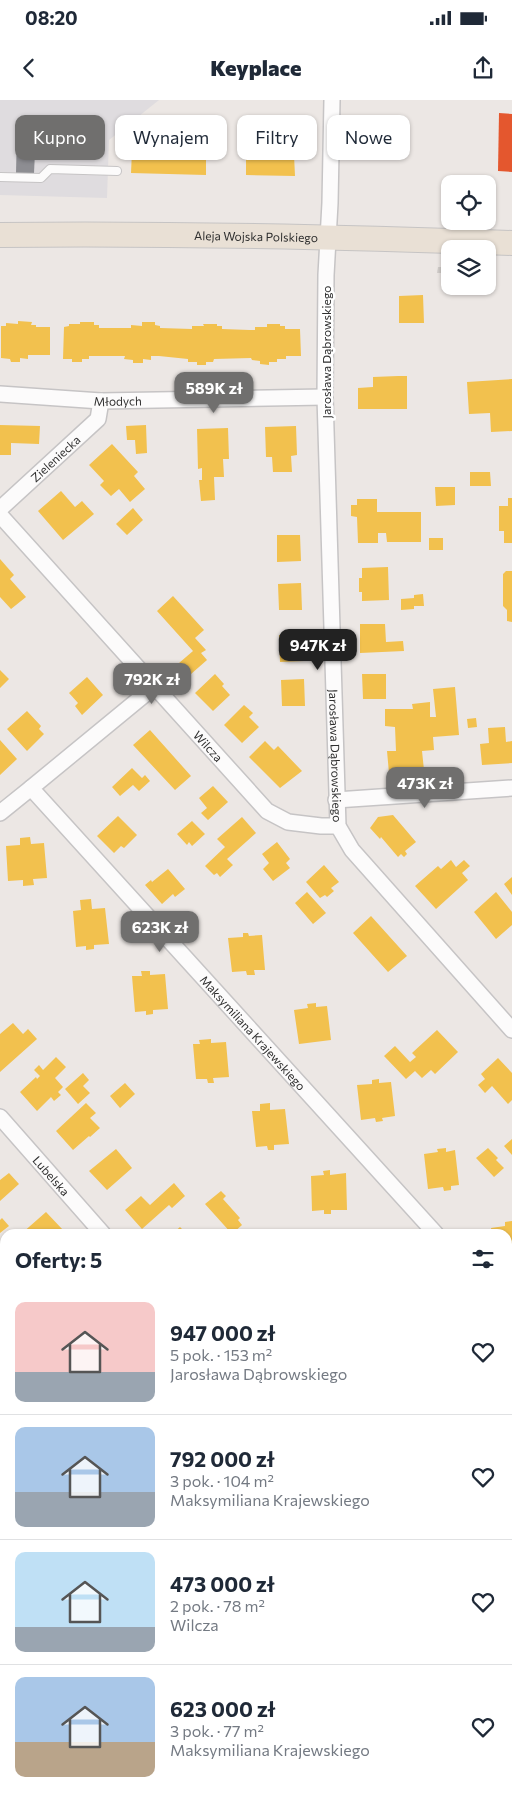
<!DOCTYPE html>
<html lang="pl">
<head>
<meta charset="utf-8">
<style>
	:root { --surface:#fff; --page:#f6f6f7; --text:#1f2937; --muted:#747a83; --line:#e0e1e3; --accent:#706f6e }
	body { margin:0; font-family:Commissioner,sans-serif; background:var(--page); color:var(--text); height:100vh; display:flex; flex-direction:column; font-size:19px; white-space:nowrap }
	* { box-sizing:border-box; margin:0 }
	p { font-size:16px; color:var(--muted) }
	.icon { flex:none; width:28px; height:28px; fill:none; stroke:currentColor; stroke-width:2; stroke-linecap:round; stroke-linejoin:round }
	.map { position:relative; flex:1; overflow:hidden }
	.drawer { position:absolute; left:0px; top:1129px; width:512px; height:571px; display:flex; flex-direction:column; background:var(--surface); border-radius:15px 15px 0 0; box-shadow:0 1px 4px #0004 }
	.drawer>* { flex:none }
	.top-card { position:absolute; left:15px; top:15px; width:482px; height:45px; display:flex; gap:10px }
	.tools { position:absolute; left:441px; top:75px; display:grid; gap:10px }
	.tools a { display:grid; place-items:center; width:55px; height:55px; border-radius:10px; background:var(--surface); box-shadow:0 1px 4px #0004; font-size:25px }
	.price { position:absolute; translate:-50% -42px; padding:0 11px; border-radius:10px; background:var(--accent); color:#fff; font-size:16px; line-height:32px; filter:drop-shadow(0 1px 2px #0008) }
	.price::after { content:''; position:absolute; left:50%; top:30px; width:15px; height:11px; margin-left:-8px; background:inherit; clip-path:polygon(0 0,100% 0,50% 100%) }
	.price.active { background:#222; color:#fff }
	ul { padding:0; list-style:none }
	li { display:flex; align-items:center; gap:15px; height:125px; padding:0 15px }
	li+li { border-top:1px solid var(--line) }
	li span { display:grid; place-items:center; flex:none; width:140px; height:100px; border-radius:10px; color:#555 }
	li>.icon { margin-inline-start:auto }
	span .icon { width:60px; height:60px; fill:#fffc; stroke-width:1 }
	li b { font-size:21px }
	h2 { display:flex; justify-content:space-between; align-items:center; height:60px; padding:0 15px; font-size:21px }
	.chip { padding:0 18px; border-radius:10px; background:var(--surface); box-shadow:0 1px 4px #0004; font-size:18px; line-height:45px }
	.chip.active { background:var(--accent); color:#fff }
	.status { display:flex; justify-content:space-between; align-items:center; height:35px; padding:0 25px; background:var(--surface); direction:ltr }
	.status svg { height:14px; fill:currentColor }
	header { display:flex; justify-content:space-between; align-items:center; height:65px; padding:0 15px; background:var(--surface); font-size:22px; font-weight:800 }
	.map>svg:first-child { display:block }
	.industrial { fill:#dfdcdf }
	.homes { fill:#f2c14e }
	.shops { fill:#e4572e }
	.industry { fill:#8d8d92 }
	.building { fill:#d1cdca }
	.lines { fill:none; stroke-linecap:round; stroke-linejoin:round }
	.service-casing { stroke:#c6c4c5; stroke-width:10 }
	.minor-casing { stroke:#c6c4c5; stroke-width:18 }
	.primary-casing { stroke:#c6c4c4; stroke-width:26 }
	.service { stroke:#fcfbfb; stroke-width:8 }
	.minor { stroke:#fcfbfb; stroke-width:15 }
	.primary { stroke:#e9e0d5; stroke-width:24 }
	.labels { text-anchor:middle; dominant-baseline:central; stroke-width:5; stroke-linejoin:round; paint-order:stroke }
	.street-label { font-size:12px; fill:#2e2e2e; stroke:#fff }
</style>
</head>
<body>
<div class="status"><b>08:20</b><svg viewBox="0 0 49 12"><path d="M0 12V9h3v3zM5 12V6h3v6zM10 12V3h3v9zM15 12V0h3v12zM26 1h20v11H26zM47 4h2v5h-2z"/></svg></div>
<header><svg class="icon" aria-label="back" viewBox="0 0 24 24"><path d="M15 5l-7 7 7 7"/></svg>Keyplace<svg class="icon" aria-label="share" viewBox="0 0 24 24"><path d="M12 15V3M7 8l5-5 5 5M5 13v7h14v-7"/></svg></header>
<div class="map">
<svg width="512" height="1699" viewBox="0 0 512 1699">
	<rect width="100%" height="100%" fill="#ece7e4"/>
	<path class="industrial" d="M0,0H159L109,40L107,98L0,95Z
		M508,1607H512V1699H0V1630L5,1629V1695H508Z"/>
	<path class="homes" d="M132,51L206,53V75L131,73Z
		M246,54L294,55L295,76L246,75Z
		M423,195L424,223H399V196Z
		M18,221L32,222L31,225H36V227H50V255H28V259L20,258V262H11L10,259L1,258V226H6V223L18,224Z
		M80,222H94V225H99V228H131V225L142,226V222H155V225L160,226V228L192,229V226H204L203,224H217V226H222V229L250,230H255V227H267V224H280V226H285V229H300L301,256H286V259H277V262H269V265L260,264V261L252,260L251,258L214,259L213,262H206V265H197V262H188V259L159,256H151V260L143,259V263H133V260L124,259L125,256H89V259H82V262H72V259H63L64,227L69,226V224H80Z
		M398,276H407V309H358V288L373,287V277Z
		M512,279V331L491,332L490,313L469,314L467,282Z
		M0,325L40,326L39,344L11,343V355H0Z
		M146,325L147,353L136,354L135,340H127L126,326Z
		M296,326L297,355L291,356L292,372H273L272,357H266L265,327Z
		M228,328L229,359H223L224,377H214L215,400L201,401L199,380H202V368L198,369L197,329Z
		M112,344L138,372L134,376L145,389L130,402L119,389L111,396L100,385L104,381L89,365Z
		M470,372H490L491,386H470Z
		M435,387H455V405L436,406Z
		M61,391L75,407L82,401L94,414L63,440L38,411Z
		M508,398H512V443H504V431H499V406H508Z
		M357,399H377V412H421V442H387L386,433H378V443H358L357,417L351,416V405H357Z
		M133,408L143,420L127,435L116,424Z
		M277,435H300L301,461L277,462Z
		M429,438H443V450H429Z
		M0,459L14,475L10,479L26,497L11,509L0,497Z
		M388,467L389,500L362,501V492H359V478H362V468Z
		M506,471H512V522L507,521V510L503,506V474Z
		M301,483L302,510H279L278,484Z
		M423,494L424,506H414V509L401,510V499L414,498V495Z
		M173,496L204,530L195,538L206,550L201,553L207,560L183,581L172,569L193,551L157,511Z
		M360,524H385L386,542L403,541L404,551L360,553Z
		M279,535H303L304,561L280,562Z
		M0,570L9,579L0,588Z
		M215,574L224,584L222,586L230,595L213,611L195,593Z
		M362,574H386V599H363Z
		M87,577L103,595L82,615L75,606L78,603L69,593Z
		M304,579L305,606H282L281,580Z
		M455,587L459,635L433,637L434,650L422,651L424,670L389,673L387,651H396L395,627L385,626V609H413L412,604L430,602V617H436L433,589Z
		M244,605L253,613L249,617L259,627L242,643L224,625Z
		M27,611L41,626L39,629L44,634L27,651L7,629Z
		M476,618L477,627L468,628L467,619Z
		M505,627L506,642L512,641V663L482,665L480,644L489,643L488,628Z
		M150,630L191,676L175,690L133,645Z
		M0,640L17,659L0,675Z
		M265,641L274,650L278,646L302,671L280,688L249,657Z
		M132,668L142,678L145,675L150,681L139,691L133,685L120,696L112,687Z
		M213,686L228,702L208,720L201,713L207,708L199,698Z
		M393,715L416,742L405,751L407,754L404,757L401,754L398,757L381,737L380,739L370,728L378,717Z
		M118,716L137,735L124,748L121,746L114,753L97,736Z
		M242,717L256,733L227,759L233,765L220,777L217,773L214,775L205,766L225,747L217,739Z
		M192,721L205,734L192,746L189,742L187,745L177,734Z
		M30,737L31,744L44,743L47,778L33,779L34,785L23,786V780L8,781L6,746L20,745V738Z
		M277,742L290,759L286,763L290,768L273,781L263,769L269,763L262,754Z
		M451,760L456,767L464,760L470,766L462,773L468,780L436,809L415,786L438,766L441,769Z
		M324,765L339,782L331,788L334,791L327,797L325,795L320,798L306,782Z
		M168,769L185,789L175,797L173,794L162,804L145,785L151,780L152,782Z
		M512,777V795L504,784Z
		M307,792L326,813L313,824L295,803Z
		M496,792L512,812V825L496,839L474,812Z
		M91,799L92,809L105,808L109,844L94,845V849L86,850V846L76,847L73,811L81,810L80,800Z
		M371,816L407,856L388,872L353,833Z
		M243,833H248L249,836L262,835L265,870H254L255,875H247L246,871L232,872L228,838L243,837Z
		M141,871H150V875L165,874L168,909L153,910V914L146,915V911L135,912L132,876H142Z
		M316,903V907L327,906L331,940L299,944L294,910L308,908L307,904Z
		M13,923L23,934L28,929L37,939L0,972V934Z
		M437,930L458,952L435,974L431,970L422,978L415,971L406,979L384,956L395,946L410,962L416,957L412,953Z
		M211,939V943L226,942L229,977L213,978L214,983H208L207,979H196L193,944H200L199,940Z
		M56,957L66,967L55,978L63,987L58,992L61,995L54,1001L51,997L37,1011L20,992L36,977L37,979L40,976L34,970L39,965L43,970Z
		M498,958L512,973V1000L508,1004L492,986L485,993L478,985L485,979L481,974Z
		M83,973L89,980L83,986L90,993L78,1004L65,989Z
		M379,979V983L391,982L395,1016L382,1018L383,1021L376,1022L375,1018L361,1020L357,985L372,984V980Z
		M125,983L135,994L120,1008L110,996Z
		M86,1003L96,1013L90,1018L100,1028L90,1037L89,1036L73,1050L56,1031Z
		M270,1003V1010L285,1009L289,1044L274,1045V1050H268L267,1046L256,1047L252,1011H260V1004Z
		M512,1039V1055L504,1046Z
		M446,1048V1052L455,1050L459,1085L451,1086V1090L444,1091L443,1087L428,1089L424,1054L438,1052L437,1049Z
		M488,1048L498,1058L496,1060L504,1068L494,1077L476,1058Z
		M116,1049L132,1068L107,1090L89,1071Z
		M330,1070V1075L346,1073L347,1110H331V1114H324V1110L312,1111L311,1076L324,1075L323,1071Z
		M9,1073L19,1084L0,1101V1080Z
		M174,1083L185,1096L172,1108L169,1105L142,1129L125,1110L141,1096L150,1105Z
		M221,1091L226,1096L223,1099L240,1118L238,1120L242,1125L232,1134L205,1104Z
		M46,1112L63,1130L60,1134H21Z
		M2,1118L9,1126L0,1133V1120Z
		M512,1121V1164L508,1165V1134H492L491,1128L505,1126V1122Z
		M180,1127L187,1134H172Z
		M508,1329H512V1365H508Z
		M0,1422H5V1460H0Z
		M2,1486H5V1515H2Z"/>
	<path class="shops" d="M499,13L512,14V72L498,71Z"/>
	<path class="industry" d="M17,31L36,32L34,73H16Z"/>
	<path class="building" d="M438,167H450V173H437Z"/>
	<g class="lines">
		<defs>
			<path id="service" d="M0,77L41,78L50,69L117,71"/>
			<g id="minor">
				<path id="s1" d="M332,0L330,103L326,175L325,297L338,726L352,750L512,930"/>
				<path id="s2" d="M0,294L101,301L325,297"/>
				<path id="s3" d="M0,409L98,319L101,301"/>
				<path id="s4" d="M0,415L267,711L288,722L321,726H338"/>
				<path id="s5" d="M155,586L31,688L436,1134"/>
				<path d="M336,700L512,688"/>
				<path d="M0,713L31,688"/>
				<path id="s6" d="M0,1017L103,1134"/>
				<path d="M508,1213L512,1218"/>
				<path d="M0,1400H5"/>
				<path d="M508,1407H512"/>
			</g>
			<g id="primary">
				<path id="s7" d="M0,135C171,133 341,137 512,143"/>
			</g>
		</defs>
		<use href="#service" class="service-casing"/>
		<use href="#minor" class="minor-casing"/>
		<use href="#primary" class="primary-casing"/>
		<use href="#service" class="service"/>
		<use href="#minor" class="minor"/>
		<use href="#primary" class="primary"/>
	</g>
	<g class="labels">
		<g class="street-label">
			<text stroke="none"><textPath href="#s7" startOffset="256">Aleja Wojska Polskiego</textPath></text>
			<text transform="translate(326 252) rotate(-90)">Jarosława Dąbrowskiego</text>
			<text stroke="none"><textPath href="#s2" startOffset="118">Młodych</textPath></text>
			<text stroke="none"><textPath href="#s3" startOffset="75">Zieleniecka</textPath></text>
			<text stroke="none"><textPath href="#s4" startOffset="311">Wilcza</textPath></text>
			<text stroke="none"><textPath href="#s1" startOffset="656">Jarosława Dąbrowskiego</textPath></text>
			<text stroke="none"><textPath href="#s5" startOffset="491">Maksymiliana Krajewskiego</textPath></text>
			<text stroke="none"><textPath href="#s6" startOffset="78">Lubelska</textPath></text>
		</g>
	</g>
</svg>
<div class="tools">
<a><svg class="icon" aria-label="locate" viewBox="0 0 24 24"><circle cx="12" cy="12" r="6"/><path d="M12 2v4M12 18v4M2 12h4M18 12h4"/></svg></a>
<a><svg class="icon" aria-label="layers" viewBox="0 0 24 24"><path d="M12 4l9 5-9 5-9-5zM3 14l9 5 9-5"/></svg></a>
</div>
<b class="price" style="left:214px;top:314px">589K zł</b>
<b class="price active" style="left:318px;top:571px">947K zł</b>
<b class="price" style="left:152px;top:605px">792K zł</b>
<b class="price" style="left:425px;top:709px">473K zł</b>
<b class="price" style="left:160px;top:853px">623K zł</b>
<div class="top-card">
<a class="chip active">Kupno</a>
<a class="chip">Wynajem</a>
<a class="chip">Filtry</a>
<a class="chip">Nowe</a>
</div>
<section class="drawer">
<h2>Oferty: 5<svg class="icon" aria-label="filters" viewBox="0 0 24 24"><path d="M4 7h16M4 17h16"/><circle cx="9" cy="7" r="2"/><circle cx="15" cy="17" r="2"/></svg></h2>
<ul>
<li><span style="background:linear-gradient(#f6c9c9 70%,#9aa5b1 0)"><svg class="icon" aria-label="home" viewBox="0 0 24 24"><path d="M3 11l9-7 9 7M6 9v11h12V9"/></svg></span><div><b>947 000 zł</b><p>5 pok. · 153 m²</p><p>Jarosława Dąbrowskiego</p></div><svg class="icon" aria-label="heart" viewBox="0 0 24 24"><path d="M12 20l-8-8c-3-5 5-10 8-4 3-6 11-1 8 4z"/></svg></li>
<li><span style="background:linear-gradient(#a9c7e8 65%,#9aa5b1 0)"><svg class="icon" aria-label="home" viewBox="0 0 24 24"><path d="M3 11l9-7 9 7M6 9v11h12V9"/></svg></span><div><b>792 000 zł</b><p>3 pok. · 104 m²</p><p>Maksymiliana Krajewskiego</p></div><svg class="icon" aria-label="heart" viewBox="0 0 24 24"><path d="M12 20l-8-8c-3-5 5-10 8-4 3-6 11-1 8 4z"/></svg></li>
<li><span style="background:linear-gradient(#bfe0f5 75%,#9aa5b1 0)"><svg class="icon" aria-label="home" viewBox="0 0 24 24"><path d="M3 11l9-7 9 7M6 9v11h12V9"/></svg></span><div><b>473 000 zł</b><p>2 pok. · 78 m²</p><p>Wilcza</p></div><svg class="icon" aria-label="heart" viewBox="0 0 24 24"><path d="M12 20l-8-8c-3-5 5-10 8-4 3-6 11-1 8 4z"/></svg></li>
<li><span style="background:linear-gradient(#a9c7e8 65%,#b9a48a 0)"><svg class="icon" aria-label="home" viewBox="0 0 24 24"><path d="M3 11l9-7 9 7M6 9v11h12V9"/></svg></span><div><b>623 000 zł</b><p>3 pok. · 77 m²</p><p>Maksymiliana Krajewskiego</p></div><svg class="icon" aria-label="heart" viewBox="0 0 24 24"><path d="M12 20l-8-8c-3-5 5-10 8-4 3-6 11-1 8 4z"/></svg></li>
</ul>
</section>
</div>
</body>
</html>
